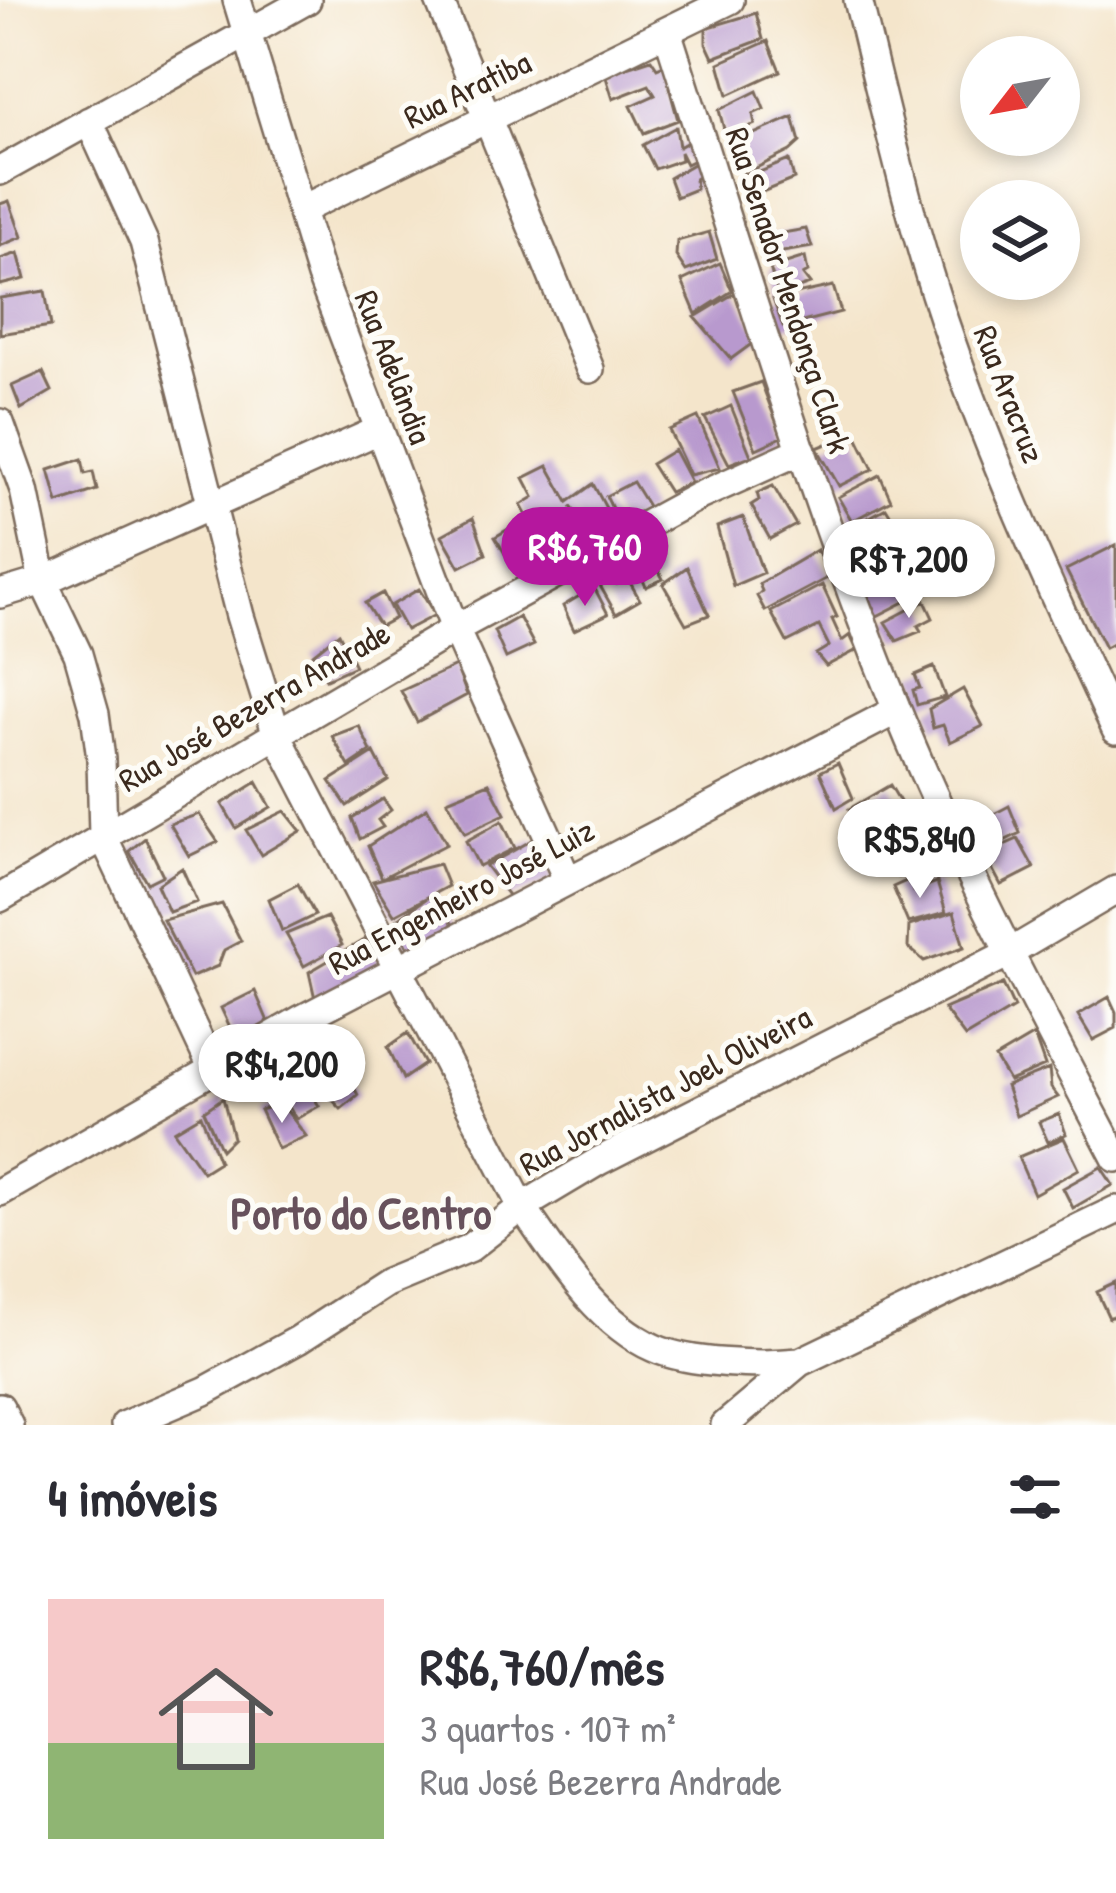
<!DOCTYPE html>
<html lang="pt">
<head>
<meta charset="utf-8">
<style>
	:root { --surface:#fff; --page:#f2f2f3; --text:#2b2b33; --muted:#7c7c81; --accent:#b5179e }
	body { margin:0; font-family:"Patrick Hand",sans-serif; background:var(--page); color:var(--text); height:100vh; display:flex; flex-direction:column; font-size:45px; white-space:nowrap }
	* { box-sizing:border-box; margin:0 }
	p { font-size:39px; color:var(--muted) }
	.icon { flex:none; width:66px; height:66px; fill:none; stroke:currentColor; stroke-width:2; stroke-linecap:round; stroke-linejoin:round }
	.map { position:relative; height:1425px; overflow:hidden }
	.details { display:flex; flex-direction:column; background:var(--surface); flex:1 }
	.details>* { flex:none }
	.needle { width:78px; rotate:239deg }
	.controls { position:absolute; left:960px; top:36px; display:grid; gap:24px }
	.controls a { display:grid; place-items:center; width:120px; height:120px; border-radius:50%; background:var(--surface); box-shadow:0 6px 18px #0003; font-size:60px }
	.price { position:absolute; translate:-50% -102px; padding:0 27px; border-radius:42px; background:#fff; color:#222; font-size:39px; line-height:78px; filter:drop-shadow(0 3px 6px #0008) }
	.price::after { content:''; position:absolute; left:50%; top:72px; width:36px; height:27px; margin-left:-18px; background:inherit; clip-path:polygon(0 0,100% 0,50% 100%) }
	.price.selected { background:var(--accent); color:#fff }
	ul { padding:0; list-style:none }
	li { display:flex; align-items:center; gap:36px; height:300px; padding:0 48px }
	li span { display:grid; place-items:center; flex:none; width:336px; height:240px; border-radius:0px; color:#555 }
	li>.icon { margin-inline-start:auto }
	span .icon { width:144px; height:144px; fill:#fffc; stroke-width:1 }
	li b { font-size:51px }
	h2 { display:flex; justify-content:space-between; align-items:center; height:144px; padding:0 48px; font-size:51px }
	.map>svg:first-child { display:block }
	.building { fill:#b899ce }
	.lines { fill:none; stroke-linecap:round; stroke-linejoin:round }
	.street-casing { stroke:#7c6b5b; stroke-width:32 }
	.street { stroke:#fff; stroke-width:27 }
	.labels { text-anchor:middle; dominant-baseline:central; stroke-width:10; stroke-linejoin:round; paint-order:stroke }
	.street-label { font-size:33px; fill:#3b2a1e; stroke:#fdfcf7 }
	.district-label { font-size:45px; font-weight:bold; fill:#67515c; stroke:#fdfcf7 }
</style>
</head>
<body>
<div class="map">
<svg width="1116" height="1425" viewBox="0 0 1116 1425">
	<rect width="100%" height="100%" fill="#fdfcf7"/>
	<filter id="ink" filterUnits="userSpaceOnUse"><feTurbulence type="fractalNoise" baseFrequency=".00833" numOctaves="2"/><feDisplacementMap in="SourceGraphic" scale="24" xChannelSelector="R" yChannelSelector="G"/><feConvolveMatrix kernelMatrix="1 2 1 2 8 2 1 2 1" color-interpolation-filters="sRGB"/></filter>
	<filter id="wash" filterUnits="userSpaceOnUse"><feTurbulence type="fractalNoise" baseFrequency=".004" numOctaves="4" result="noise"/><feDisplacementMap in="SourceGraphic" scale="48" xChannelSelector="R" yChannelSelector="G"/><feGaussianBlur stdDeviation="2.7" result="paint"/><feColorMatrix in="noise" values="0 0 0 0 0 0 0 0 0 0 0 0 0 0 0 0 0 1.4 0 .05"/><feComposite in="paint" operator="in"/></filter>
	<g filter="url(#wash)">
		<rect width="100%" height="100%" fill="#f4e5cb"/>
		<g id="blocks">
			<path class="building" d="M756,13L763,39L713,58L706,43V28Z
				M768,41L780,71L728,95L719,63Z
				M651,59L657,68L669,63L677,83L669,87L678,120L644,133L631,106L655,95L649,85L613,99L605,74Z
				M757,91L764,109L753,114L755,124L726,137L719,110Z
				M793,117L800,142L790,151L744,174L731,144Z
				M676,127L679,147L696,137L700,157L686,164L680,152L681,160L655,169L643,145Z
				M789,160L794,179L750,197L745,178Z
				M695,163L700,176L695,179L696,189L676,197L669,178Z
				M9,201L22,237L0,246V204Z
				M806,229L812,247L765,255V236Z
				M709,232L717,259L686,271L676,256L677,241Z
				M18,253L25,279L0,285V259Z
				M805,257L808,272L803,275L810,284L778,295L770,268Z
				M720,263L732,291L696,314L682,281Z
				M833,286L841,312L783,327L773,299Z
				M45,291L51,326L0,334V298Z
				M735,293L761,337L731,359L695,317Z
				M43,372L52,391L21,409L12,386Z
				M761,382L782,437L756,449L733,392Z
				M731,406L751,456L729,464L705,418Z
				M698,417L720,468L690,475L669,430Z
				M855,432L873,469L839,486L817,448Z
				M674,450L691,482L669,492L651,464Z
				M82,459L85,474L93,472L97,490L58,503L49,470Z
				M548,466L568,502L593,484L614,523L592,539L571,506L583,530L559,544L544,517L531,524L521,505L534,497L524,478Z
				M880,475L891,500L852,521L838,497Z
				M633,482L651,511L620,525L606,496Z
				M773,486L796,525L770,539L751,505L759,500L757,493Z
				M886,508L894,521L880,529L883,537L861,547L850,528Z
				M743,517L763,573L733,586L717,527Z
				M473,518L486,554L460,567L442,535Z
				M520,522L542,552L513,567L495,537Z
				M904,533L916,559L872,583L858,555Z
				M1116,545V642L1105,648L1066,570Z
				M648,550L663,579L646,587L632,554Z
				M817,550L829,577L765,611L757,596L762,591L759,584Z
				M608,567L617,584L628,579L640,600L616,614L594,575Z
				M687,567L709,615L686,624L663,584Z
				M902,569L916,596L877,616L864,590Z
				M822,585L837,617L832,619L842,641L850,635L857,650L826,666L816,654L829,646L819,626L787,642L771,612Z
				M594,587L608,614L574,630L563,606Z
				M419,589L435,615L406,630L392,605Z
				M383,593L395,618L380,626L365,603Z
				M925,601L933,618L918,626L921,631L897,641L885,622Z
				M519,617L534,645L506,658L494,631Z
				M339,633L355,666L326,679L313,654Z
				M456,666L467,695L417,722L401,691Z
				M934,667L945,697L917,705L913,690L920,688L915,675Z
				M963,689L983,726L950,742L943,725L933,728L929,709Z
				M359,726L371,751L349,766L332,736Z
				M374,753L388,780L347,806L330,781Z
				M838,763L853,798L836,808L820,772Z
				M257,782L271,807L236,828L222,804Z
				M489,783L505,814L465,833L447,800Z
				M890,785L905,810L866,838L849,809Z
				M383,799L391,810L378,820L383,827L360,839L352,818Z
				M1009,806L1020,833L988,849L973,825Z
				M427,808L447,844L382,878L368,846Z
				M285,811L301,831L261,855L246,830Z
				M199,814L218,842L189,856L170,824Z
				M502,821L515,848L479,866L466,841Z
				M938,836L950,865L934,873L928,865L899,877L891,855Z
				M145,838L163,875L147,883L129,851Z
				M534,839L554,879L510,898L486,866Z
				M1018,839L1034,868L1001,885L984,854Z
				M439,864L448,886L394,915L373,881Z
				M182,868L197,902L169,912L157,885Z
				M911,879L913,891L937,882L946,913L908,923L893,887Z
				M298,884L315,915L282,931L269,899Z
				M434,893L456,930L413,958L395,921Z
				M222,904L241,941L224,950L218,966L192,977L163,920Z
				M954,912L964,947L924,961L908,947L909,926Z
				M327,917L342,945L304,966L286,934Z
				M367,938L383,966L316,1003L309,972Z
				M1003,984L1014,1008L965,1037L944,1009Z
				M255,991L269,1024L236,1040L221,1008Z
				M1109,997L1116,1012V1028L1093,1040L1078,1015Z
				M408,1033L425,1064L403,1079L388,1047Z
				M1034,1035L1045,1066L1009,1081L995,1058Z
				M330,1042L358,1095L341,1109L298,1063Z
				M1049,1069L1051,1088L1058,1097L1016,1116L1006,1086Z
				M299,1074L319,1106L296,1119L276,1085Z
				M223,1098L233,1138L221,1150L204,1111Z
				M281,1103L306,1136L278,1149L260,1110Z
				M1059,1114L1066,1134L1048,1142L1039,1122Z
				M201,1115L219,1162L203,1172L174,1131Z
				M1064,1138L1079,1169L1034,1194L1018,1157Z
				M1101,1167L1113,1185L1073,1208L1063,1188Z
				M1116,1283V1315L1109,1318L1097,1292Z"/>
		</g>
	</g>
	<g filter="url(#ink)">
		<use href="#blocks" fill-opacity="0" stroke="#7c6b5b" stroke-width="3"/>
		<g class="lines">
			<defs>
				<path id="street" d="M237,0L321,276L455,629L568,881
					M439,0L590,369
					M858,0C886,115 912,232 952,344C998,476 1057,603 1116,730
					M667,31C740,258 807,489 897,710C960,864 1039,1011 1116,1158
					M89,121L144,242L240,616L277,735L522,1207C557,1257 596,1322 654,1348C689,1364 762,1366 800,1362
					M0,171L307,0
					M301,210L730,0
					M0,423L24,490L43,581L78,654L95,714L101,759L103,836L213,1070
					M0,594L43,581L379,430
					M0,898L455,629L697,497L802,450
					M0,1192L302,1019L897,710
					M0,1407L9,1425
					M125,1425L205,1391L298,1340L386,1283L468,1249L522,1207L599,1161L1009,953L1116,890
					M725,1425L800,1362L1116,1210"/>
			</defs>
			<use href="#street" class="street-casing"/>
			<use href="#street" class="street"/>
		</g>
	</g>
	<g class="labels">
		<g class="street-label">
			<text transform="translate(467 89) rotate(-26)">Rua Aratiba</text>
			<text transform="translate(789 290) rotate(72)">Rua Senador Mendonça Clark</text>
			<text transform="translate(394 367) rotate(69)">Rua Adelândia</text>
			<text transform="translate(1010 394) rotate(69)">Rua Aracruz</text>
			<text transform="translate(254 706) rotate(-30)">Rua José Bezerra Andrade</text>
			<text transform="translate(461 896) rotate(-28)">Rua Engenheiro José Luiz</text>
			<text transform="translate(665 1090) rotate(-28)">Rua Jornalista Joel Oliveira</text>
		</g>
		<g class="district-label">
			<text x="361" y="1212">Porto do Centro</text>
		</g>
	</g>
</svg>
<div class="controls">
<a><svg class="needle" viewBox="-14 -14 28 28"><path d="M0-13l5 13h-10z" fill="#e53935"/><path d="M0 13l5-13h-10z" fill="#7c7c81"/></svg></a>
<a><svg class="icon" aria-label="layers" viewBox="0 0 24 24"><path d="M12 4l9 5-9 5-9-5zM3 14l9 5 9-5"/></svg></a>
</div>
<b class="price selected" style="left:585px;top:609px">R$6,760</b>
<b class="price" style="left:909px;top:621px">R$7,200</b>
<b class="price" style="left:920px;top:901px">R$5,840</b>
<b class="price" style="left:282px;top:1126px">R$4,200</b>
</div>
<section class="details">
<h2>4 imóveis<svg class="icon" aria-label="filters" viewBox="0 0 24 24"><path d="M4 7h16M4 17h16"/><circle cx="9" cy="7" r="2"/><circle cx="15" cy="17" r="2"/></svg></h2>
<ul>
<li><span style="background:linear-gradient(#f6c9c9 60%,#8fb573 0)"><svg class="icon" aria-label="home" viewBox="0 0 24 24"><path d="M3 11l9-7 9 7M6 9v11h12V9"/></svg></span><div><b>R$6,760/mês</b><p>3 quartos · 107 m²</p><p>Rua José Bezerra Andrade</p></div></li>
</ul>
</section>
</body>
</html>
